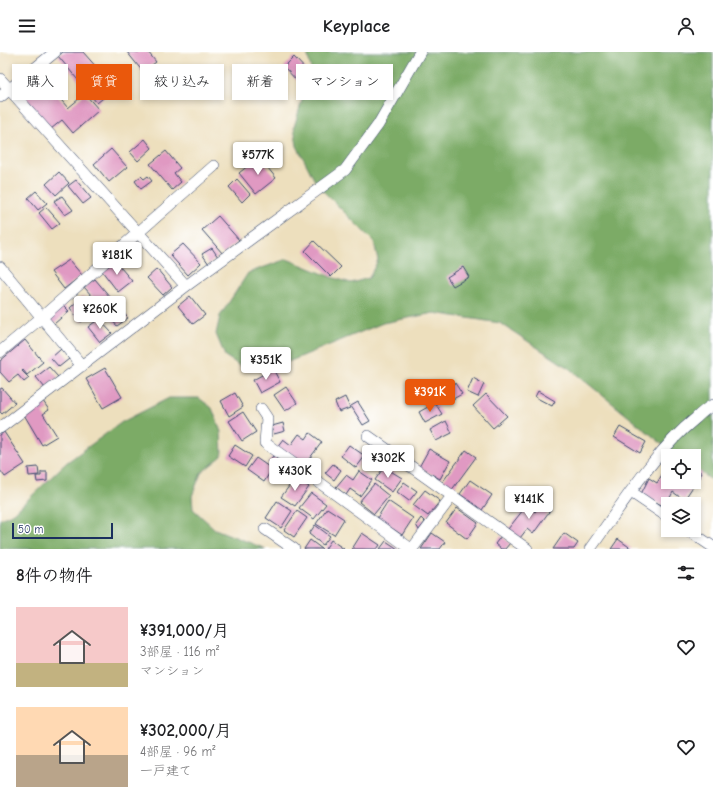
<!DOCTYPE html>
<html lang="ja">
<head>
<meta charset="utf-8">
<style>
	:root { --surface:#fff; --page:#f2f2f2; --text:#202124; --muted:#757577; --accent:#ea580c }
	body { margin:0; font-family:"Comic Neue","Klee One",sans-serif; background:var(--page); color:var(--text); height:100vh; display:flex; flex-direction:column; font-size:15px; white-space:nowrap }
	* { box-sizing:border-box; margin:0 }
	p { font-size:13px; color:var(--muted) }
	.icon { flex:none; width:22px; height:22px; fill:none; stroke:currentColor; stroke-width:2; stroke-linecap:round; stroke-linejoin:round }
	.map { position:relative; height:497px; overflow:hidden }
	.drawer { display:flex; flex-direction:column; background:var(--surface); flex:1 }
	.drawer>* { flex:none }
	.guide { position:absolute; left:12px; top:12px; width:400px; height:36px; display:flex; gap:8px }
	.controls { position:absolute; left:661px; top:397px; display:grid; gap:8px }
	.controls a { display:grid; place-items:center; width:40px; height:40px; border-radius:0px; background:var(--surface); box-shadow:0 2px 6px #0003; font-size:20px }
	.scale { position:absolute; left:12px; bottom:10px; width:101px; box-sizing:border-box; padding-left:4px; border:2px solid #1b2f5e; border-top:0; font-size:11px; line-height:14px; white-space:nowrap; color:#1b2f5e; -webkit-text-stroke:3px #fff; paint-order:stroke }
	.price { position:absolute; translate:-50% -34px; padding:0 9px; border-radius:4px; background:#fff; color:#222; font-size:13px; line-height:26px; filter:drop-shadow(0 1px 2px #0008) }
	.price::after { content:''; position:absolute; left:50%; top:24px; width:12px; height:9px; margin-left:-6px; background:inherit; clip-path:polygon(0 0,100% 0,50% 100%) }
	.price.on { background:var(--accent); color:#fff }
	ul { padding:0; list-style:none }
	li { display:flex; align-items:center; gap:12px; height:100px; padding:0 16px }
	li span { display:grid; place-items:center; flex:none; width:112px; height:80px; border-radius:0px; color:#555 }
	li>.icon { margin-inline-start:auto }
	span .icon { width:48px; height:48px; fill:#fffc; stroke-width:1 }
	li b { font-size:17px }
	h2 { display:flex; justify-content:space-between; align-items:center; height:48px; padding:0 16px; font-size:17px }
	.pill { padding:0 14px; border-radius:0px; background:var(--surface); box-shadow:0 2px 6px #0003; font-size:14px; line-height:36px }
	.pill.on { background:var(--accent); color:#fff }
	header { display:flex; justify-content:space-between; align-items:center; height:52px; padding:0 16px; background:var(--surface); font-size:18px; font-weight:700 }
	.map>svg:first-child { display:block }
	.forest { fill:#7bab66; stroke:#4b6d62 }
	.building { fill:#e099c2 }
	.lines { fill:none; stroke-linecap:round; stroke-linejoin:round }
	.street-casing { stroke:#3a496c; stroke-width:12 }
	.street { stroke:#fff; stroke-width:11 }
</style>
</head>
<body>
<header><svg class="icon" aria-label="menu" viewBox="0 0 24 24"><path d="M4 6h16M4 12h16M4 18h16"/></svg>Keyplace<svg class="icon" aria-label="person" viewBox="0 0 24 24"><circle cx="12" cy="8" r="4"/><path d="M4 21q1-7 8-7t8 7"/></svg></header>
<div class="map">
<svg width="713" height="497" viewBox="0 0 713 497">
	<rect width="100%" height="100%" fill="#fff"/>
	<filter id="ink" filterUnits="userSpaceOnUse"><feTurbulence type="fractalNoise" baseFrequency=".025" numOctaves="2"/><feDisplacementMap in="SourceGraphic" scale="8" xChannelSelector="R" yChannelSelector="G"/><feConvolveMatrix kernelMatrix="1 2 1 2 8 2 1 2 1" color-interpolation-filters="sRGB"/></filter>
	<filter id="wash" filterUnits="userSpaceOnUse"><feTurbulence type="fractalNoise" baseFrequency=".012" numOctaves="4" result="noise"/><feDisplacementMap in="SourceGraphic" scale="16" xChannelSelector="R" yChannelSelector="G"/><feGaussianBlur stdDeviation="0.9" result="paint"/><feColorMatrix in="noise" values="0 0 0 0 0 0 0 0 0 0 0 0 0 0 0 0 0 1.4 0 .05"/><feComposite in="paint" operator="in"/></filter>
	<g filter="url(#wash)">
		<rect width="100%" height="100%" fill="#eddfbd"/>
		<path class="forest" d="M307,0H713V429L694,416V404H677L570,317L500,271L434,261L383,271L288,310L242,315L225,304L216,282L220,264L248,221L287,207L331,225L351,231L369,226L378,208L374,190L317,133L297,94L294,75L310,22L311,17Z
			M169,346H199L212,356L221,380L222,404L201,421L192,444L193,457L215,477L266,497H0V467L14,461L66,411L122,370Z"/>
		<g id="blocks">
			<path class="building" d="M63,0H83L106,26L110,23L118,34L97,51L58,4Z
				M127,0H148L156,10L143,20Z
				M294,5L310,22L300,32L284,15Z
				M33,31L42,42L50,35L68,56L85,42L99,58L73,81L62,68L51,77L20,41Z
				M145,87L152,96L138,109L130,100Z
				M111,97L127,115L109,130L94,112Z
				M166,99L180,116L174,121L181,130L172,138L150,112Z
				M259,105L276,126L256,142L239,121Z
				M59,120L69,131L56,143L46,132Z
				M141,124L144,127L148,124L152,129L141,137L135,129Z
				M237,127L250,142L242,150L229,135Z
				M76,128L91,146L83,152L68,134Z
				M36,139L47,151L38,158L28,146Z
				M62,144L73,158L65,163L54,149Z
				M46,155L60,171L52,177L39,161Z
				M218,164L239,188L223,202L202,178Z
				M314,189L341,215L331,225L305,199Z
				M183,192L201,211L188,223L170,203Z
				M212,196L218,205L209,212L202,202Z
				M69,208L82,223L64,237L51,220Z
				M115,209L132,229L118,240L102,219Z
				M463,215L469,225L453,234L447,225Z
				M157,217L172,235L163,243L147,226Z
				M95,227L110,245L100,253L84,235Z
				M83,244L95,257L81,270L70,256Z
				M190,244L205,263L193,272L178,254Z
				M113,249L128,266L117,274L103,257Z
				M63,253L69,259L54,272L48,266Z
				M99,267L112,281L100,290L88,275Z
				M25,288L43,310L27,323L23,318L22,319L29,326L24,330L18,323L9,330L0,320V309Z
				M61,297L69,307L59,315L51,306Z
				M49,315L58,325L45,336L36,325Z
				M105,316L122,345L103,356L86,327Z
				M273,317L280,330L260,341L253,328Z
				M473,326L484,332L478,345L467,340Z
				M455,331L462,342L453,347L446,336Z
				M420,332L427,343L415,351L408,339Z
				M286,335L297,351L285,359L274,343Z
				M2,336L15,351L2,362L0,360V337Z
				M538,339L555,349L552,354L535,345Z
				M235,341L243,355L229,364L221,349Z
				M486,342L507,364L493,376L473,354Z
				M345,345L350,356L339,360L335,350Z
				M43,349L49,358L43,362L57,384L42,393L23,361Z
				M358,350L370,369L363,373L351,354Z
				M435,351L442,362L425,371L419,360Z
				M243,360L256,380L242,389L229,369Z
				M446,369L452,381L436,389L430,378Z
				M283,371L285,379L274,382L272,374Z
				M620,375L646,390L640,401L614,385Z
				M4,380L25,412L5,425L0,418V383Z
				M310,381L322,390L303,415L277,395L283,387L291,393L299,382L306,387Z
				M235,393L252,404L245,415L228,404Z
				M349,393L365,404L356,416L341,404Z
				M429,397L450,409L440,427L419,415Z
				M466,398L476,405L451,439L441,432Z
				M273,404L280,409L275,416L268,410Z
				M256,406L272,417L264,430L247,418Z
				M333,412L341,418L334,428L325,421Z
				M38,415L39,423L29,424L28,416Z
				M384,415L402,426L392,440L375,428Z
				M694,416L702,421L684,448L673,440L665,455L641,442L649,426L657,431L663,421L668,424V430H694Z
				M359,419L372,428L360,444L350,437L346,443L336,435L346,423L353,428Z
				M41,420H47V429L37,430L36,424H41Z
				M296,425L309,435L295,454L281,445Z
				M470,428L492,443L482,458L460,442Z
				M404,430L417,439L409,449L397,440Z
				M374,432L389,444L374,462L359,450Z
				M425,438L440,449L428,464L413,453Z
				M311,441L326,452L314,467L299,456Z
				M277,449L292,459L281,476L266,466Z
				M388,449L413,466L402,483L377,466Z
				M542,451L551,457L533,482L527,477L520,486L508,477L527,453L535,460Z
				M327,456L344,467L334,483L316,472Z
				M457,456L478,471L467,487L446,471Z
				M297,459L307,466L294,485L284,478Z
				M421,466L425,470L419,478L416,473Z
				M315,473L330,484L323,493L309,482Z
				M362,481L380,493L377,497H352Z
				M432,481L445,490L440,497H421Z
				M564,481L578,491L574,497H553Z
				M501,484L510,491L505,497H501L495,492Z
				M618,487L632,497H611Z
				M310,488L322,497H304Z
				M331,488L344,497H325Z
				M386,489L398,497H380Z"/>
		</g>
	</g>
	<g filter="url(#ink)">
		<use href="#blocks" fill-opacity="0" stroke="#3a496c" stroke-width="1"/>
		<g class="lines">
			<defs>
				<path id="street" d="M0,27L186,234
					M0,45L55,0
					M0,215L82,314
					M0,300L41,266L214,114
					M261,357L267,366L265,391L411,497
					M0,376L186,234L345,118L378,73L420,0
					M368,384L527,497
					M631,440L668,465
					M265,477L294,497
					M688,478L713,495
					M412,497L452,444
					M590,497C621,454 655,399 696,366C701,361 707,356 713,353"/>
			</defs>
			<use href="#street" class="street-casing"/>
			<use href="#street" class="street"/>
		</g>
	</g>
</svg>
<div class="controls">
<a><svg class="icon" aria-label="locate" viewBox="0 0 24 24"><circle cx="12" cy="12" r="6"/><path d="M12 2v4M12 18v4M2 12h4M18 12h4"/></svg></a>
<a><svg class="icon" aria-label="layers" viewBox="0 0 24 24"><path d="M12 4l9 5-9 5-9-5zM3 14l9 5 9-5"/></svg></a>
</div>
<div class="scale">50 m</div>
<b class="price" style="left:258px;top:124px">¥577K</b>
<b class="price" style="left:117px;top:224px">¥181K</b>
<b class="price" style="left:100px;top:278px">¥260K</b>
<b class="price" style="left:266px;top:329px">¥351K</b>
<b class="price on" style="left:430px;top:361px">¥391K</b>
<b class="price" style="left:388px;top:427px">¥302K</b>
<b class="price" style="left:295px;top:440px">¥430K</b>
<b class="price" style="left:529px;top:468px">¥141K</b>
<div class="guide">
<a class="pill">購入</a>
<a class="pill on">賃貸</a>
<a class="pill">絞り込み</a>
<a class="pill">新着</a>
<a class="pill">マンション</a>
</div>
</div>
<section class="drawer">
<h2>8件の物件<svg class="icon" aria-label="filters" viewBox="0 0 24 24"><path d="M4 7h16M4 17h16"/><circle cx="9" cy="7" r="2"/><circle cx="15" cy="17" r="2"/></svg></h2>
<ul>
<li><span style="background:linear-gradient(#f6c9c9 70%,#c2b280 0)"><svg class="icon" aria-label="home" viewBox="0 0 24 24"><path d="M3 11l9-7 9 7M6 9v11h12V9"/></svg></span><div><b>¥391,000/月</b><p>3部屋 · 116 m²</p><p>マンション</p></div><svg class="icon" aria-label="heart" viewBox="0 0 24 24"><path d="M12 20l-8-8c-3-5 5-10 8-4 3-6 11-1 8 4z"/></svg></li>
<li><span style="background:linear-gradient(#ffd9b3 60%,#b9a48a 0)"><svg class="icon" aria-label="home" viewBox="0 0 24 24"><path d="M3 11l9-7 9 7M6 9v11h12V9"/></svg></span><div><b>¥302,000/月</b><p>4部屋 · 96 m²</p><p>一戸建て</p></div><svg class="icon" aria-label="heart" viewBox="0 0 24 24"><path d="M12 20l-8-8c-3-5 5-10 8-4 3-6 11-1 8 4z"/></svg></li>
</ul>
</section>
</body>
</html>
